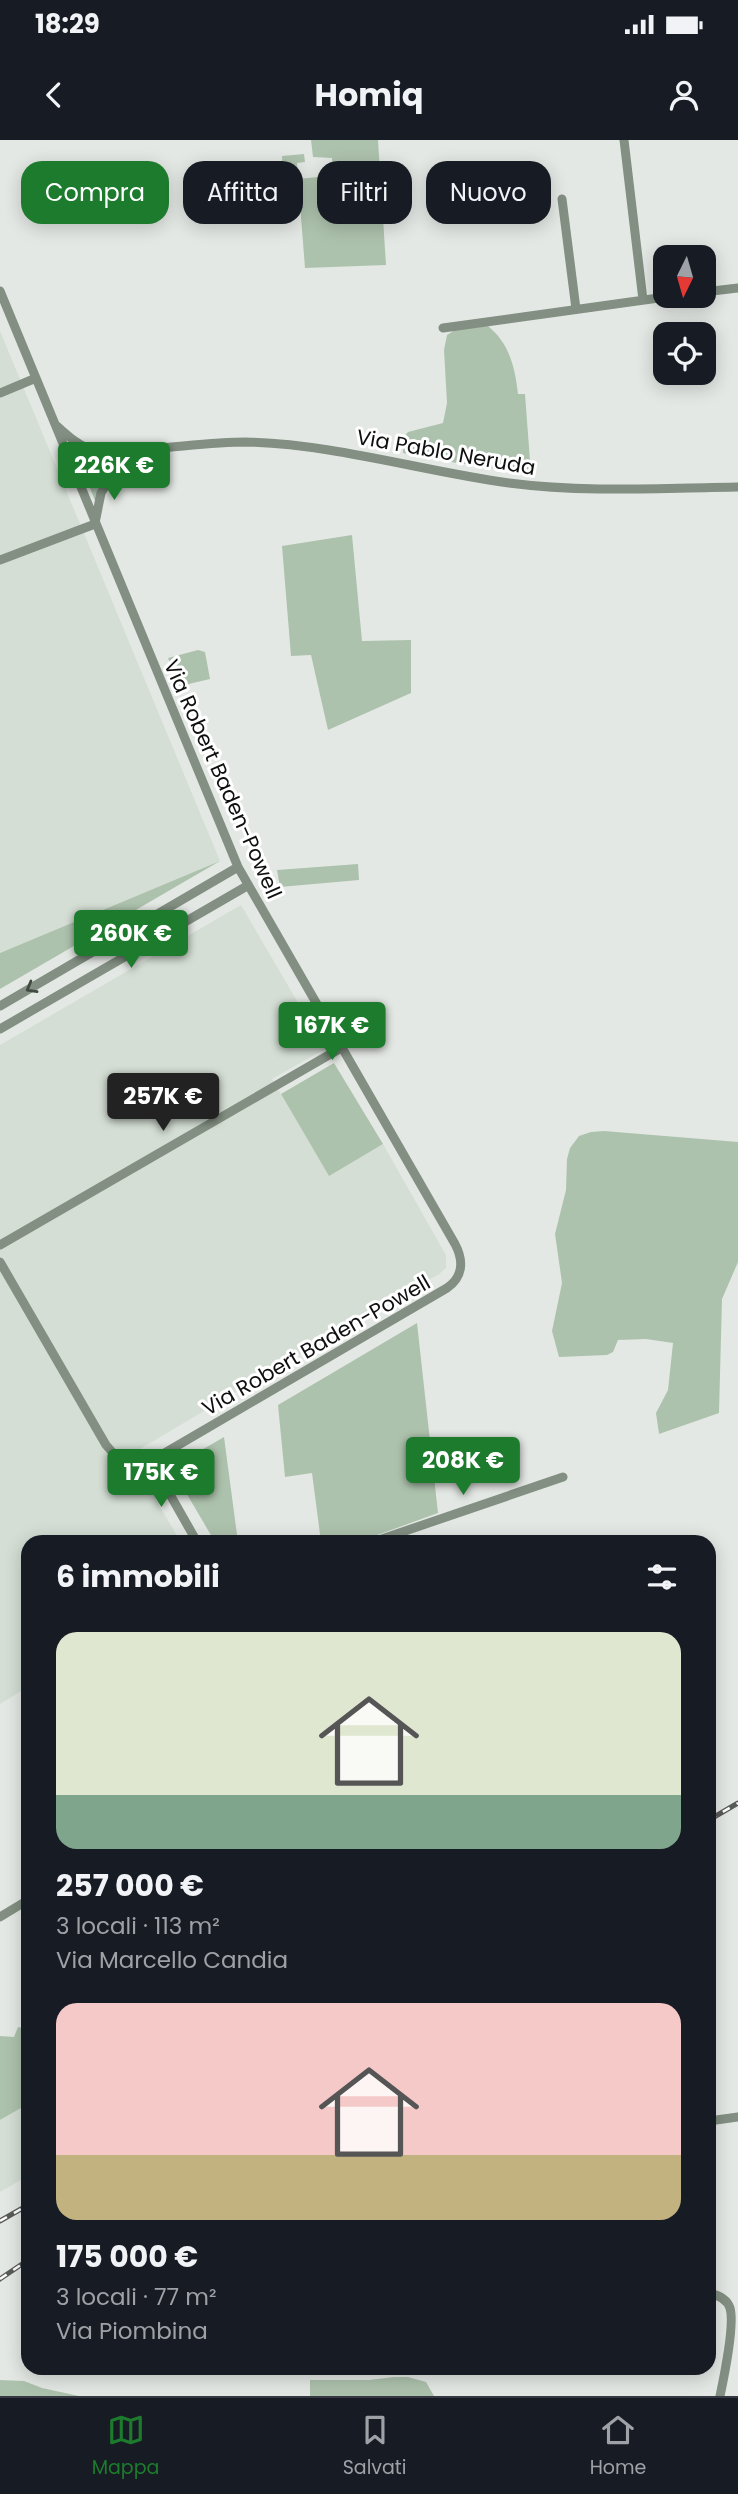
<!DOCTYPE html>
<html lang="it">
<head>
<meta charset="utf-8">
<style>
	:root { --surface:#171b24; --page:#242831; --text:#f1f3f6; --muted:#9ea1a6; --line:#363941; --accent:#1c7b2c }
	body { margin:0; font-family:Poppins,sans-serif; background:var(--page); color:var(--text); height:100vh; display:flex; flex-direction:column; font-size:26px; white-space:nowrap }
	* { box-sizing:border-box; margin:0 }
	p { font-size:23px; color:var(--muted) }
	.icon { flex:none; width:38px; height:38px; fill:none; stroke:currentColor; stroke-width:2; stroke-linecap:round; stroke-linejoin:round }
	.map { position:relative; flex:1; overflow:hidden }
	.panel { position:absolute; left:21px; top:1395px; width:695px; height:840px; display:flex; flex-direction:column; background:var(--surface); border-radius:21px; box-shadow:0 4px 18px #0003 }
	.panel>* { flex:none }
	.hud { position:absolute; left:21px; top:21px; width:696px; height:63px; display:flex; gap:14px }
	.needle { width:46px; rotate:185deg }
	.tools { position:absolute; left:653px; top:105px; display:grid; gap:14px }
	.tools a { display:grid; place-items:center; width:63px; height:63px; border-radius:14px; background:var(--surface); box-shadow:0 4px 18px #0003; font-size:35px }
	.price { position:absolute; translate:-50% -60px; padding:0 16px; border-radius:7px; background:var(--accent); color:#fff; font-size:23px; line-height:46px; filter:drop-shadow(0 2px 4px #0008) }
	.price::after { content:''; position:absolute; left:50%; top:42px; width:21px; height:16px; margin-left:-10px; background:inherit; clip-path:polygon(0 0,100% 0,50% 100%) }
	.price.current { background:#222; color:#fff }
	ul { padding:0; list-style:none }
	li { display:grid; align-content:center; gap:14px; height:371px; padding:0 35px }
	li span { display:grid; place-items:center; height:217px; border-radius:21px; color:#555 }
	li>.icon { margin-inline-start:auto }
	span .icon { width:126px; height:126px; fill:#fffc; stroke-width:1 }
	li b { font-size:30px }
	h2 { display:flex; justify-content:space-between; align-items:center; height:84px; padding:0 35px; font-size:30px }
	.tag { padding:0 24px; border-radius:21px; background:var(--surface); box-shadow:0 4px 18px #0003; font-size:24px; line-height:63px }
	.tag.current { background:var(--accent); color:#fff }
	.status { display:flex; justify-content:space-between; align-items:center; height:49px; padding:0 35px; background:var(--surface); direction:ltr }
	.status svg { height:19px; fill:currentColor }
	header { display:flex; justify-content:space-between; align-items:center; height:91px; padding:0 35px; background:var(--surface); font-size:32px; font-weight:700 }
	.tabs { display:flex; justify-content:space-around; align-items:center; height:98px; border-top:2px solid var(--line); background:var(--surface); font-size:19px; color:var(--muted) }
	.tabs a { display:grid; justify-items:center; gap:4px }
	.tabs .current { color:var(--accent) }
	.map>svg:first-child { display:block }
	.built { fill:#d4ded4 }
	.green { fill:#adc2ad }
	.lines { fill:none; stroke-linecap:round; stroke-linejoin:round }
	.street { stroke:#828f82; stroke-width:9 }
	.rail-casing { stroke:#595b59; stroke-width:5 }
	.rail { stroke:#fff; stroke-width:2.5; stroke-dasharray:8; stroke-linecap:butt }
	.oneway { stroke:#424942 }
	.labels { text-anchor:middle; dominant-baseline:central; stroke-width:6; stroke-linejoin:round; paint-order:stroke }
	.street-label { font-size:21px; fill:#0e0f0e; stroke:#fff }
</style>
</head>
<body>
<div class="status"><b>18:29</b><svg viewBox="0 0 49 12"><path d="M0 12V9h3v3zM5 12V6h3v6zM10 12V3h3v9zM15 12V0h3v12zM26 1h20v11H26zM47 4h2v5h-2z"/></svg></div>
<header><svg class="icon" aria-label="back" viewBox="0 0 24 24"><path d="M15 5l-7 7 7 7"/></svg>Homiq<svg class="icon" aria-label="person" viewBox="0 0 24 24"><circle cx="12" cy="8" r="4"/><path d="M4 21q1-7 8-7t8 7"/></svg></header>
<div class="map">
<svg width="738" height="2256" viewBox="0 0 738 2256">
	<rect width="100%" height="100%" fill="#e4e8e4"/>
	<path class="built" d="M0,191L220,721L0,813Z
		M241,765L325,909L272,939L329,1035L383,1004L446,1115V1128L438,1135L381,1166L140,1309L139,1332L181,1402H28V1547L0,1564V905Z
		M28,1964V2036L0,2052V1980Z"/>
	<path class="green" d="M311,0H378L386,125L305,128L298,39L318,37L320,61L334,60L332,18L313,17Z
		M304,14L305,22L297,23L298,37L283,38L282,16Z
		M488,186C510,204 515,228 518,254H525L531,334L451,322L403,313L404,297L408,292L443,283L447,263L444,210L447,195L455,190Z
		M93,314H129C117,327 99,335 82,326V322Z
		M84,333L107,335L96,363Z
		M352,395L362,501L411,500V553L328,590L311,515L291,516L282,406Z
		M198,510L205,512L210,539L180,546L168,518Z
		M220,721L0,849V813Z
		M358,724L359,740L280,747L277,730Z
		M334,923L383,1004L329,1036L281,954Z
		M604,991L738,1002V1122L722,1159L719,1273L659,1294L656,1273L668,1250L673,1203L646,1199L618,1200L613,1212L607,1215L559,1217L552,1191L562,1143L555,1094L566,1050L567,1019L570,1008L579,996L591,992Z
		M417,1183L438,1373L358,1402H321L312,1333L285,1337L278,1265Z
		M224,1297L238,1402H215L178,1339L176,1330L181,1322Z
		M18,1887L28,1889V1964L0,1980V1896L14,1897Z
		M394,2237H408L426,2242L434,2256H310V2240H369Z
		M0,2240L24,2241L42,2248L79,2256H0Z"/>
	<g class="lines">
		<path class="street" d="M624,0L643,160
			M562,59L576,169
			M0,151L238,727L455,1104C464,1121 463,1137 447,1148L151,1321C130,1327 119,1321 106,1305L0,1122
			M704,152L738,148
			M443,188L673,156
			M0,253L36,238
			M57,286C69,297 81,308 97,311C107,313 119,311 129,310C168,309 207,302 246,302C335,304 421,331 509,343C585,353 662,348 738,347
			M72,328C112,341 110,327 144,312
			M72,328L83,316L95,311
			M95,383L101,353L114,331
			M0,420L95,384
			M0,866L238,727
			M0,889L247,746
			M0,1105L341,908
			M151,1321L197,1402
			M373,1402L563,1337
			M0,1777L28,1760
			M709,1981L738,1977
			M709,2153C718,2155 727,2159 730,2168C735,2185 724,2237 720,2256"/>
		<defs>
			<path id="rail" d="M709,1680L738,1663
				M0,2081L28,2065
				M0,2139L28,2120"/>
		</defs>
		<use href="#rail" class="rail-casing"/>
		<use href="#rail" class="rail"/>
	</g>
	<defs><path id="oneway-chevron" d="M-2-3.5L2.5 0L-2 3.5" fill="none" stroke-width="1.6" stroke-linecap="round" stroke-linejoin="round" transform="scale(1.75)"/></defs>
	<use class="oneway" href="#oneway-chevron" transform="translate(31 848) rotate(150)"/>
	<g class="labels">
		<g class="street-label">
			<text transform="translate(446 312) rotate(10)">Via Pablo Neruda</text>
			<text transform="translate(223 639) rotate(66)">Via Robert Baden-Powell</text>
			<text transform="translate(316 1205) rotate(-30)">Via Robert Baden-Powell</text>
		</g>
	</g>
</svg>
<div class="tools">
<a><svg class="needle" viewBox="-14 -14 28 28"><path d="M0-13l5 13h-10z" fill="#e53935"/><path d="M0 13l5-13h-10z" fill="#9ea1a6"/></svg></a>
<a><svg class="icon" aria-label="locate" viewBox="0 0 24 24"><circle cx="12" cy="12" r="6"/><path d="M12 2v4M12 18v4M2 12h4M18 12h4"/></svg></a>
</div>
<b class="price" style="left:114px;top:362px">226K €</b>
<b class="price" style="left:131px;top:830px">260K €</b>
<b class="price" style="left:332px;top:922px">167K €</b>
<b class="price current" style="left:163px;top:993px">257K €</b>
<b class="price" style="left:463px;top:1357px">208K €</b>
<b class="price" style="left:161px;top:1369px">175K €</b>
<div class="hud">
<a class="tag current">Compra</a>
<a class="tag">Affitta</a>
<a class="tag">Filtri</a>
<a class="tag">Nuovo</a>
</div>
<section class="panel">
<h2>6 immobili<svg class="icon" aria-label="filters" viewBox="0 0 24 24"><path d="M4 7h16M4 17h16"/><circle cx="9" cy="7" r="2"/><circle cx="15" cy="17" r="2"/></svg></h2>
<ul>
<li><span style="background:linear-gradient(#dfe7d0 75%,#7fa58c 0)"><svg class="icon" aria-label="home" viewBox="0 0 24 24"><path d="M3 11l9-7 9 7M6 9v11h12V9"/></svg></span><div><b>257 000 €</b><p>3 locali · 113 m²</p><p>Via Marcello Candia</p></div></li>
<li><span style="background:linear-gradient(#f6c9c9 70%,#c2b280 0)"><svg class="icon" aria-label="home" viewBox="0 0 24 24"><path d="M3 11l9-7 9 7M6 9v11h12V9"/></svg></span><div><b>175 000 €</b><p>3 locali · 77 m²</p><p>Via Piombina</p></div></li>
</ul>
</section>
</div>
<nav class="tabs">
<a class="current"><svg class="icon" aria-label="map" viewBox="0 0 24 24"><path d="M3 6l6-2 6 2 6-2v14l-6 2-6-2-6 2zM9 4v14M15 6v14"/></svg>Mappa</a>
<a><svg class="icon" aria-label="saved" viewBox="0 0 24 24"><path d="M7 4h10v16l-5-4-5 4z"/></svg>Salvati</a>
<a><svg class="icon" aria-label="home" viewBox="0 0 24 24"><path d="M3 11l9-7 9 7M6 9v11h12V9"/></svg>Home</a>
</nav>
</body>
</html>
